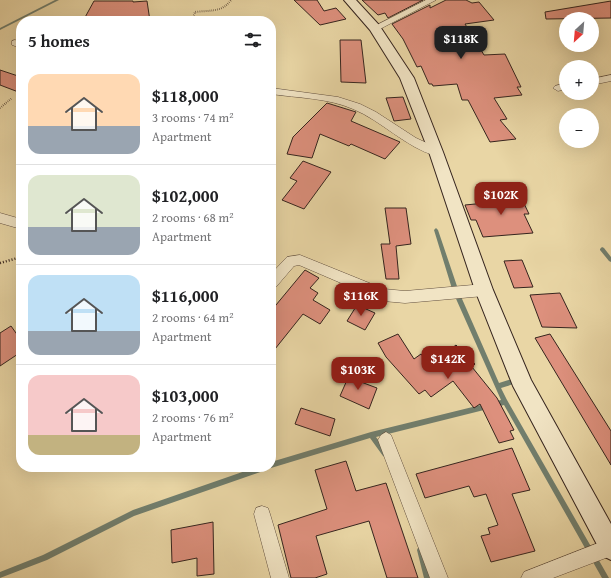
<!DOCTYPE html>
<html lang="en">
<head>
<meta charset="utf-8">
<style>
	:root { --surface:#fff; --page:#f2f2f2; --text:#202124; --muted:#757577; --line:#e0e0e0; --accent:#8f2418 }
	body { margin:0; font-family:"Gentium Book Plus",serif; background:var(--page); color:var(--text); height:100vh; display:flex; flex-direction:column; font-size:15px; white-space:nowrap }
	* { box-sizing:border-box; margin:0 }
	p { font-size:13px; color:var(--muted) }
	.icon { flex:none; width:22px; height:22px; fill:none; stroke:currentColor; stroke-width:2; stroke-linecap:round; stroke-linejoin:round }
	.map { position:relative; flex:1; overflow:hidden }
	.sheet { position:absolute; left:16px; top:16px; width:260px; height:456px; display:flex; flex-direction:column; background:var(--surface); border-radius:16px; box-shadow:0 4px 16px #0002 }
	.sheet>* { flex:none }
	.needle { width:26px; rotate:206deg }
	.buttons { position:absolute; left:559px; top:12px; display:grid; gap:8px }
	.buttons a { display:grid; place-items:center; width:40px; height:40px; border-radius:50%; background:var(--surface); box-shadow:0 4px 16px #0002; font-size:20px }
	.price { position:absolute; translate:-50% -34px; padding:0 9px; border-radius:8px; background:var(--accent); color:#fff; font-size:13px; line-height:26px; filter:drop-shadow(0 1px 2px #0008) }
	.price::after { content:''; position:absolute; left:50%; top:24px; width:12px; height:9px; margin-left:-6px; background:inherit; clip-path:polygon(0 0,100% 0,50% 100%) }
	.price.active { background:#222; color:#fff }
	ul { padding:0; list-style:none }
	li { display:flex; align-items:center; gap:12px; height:100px; padding:0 12px }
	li+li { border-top:1px solid var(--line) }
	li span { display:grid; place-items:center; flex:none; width:112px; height:80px; border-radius:12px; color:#555 }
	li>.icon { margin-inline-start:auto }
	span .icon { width:48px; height:48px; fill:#fffc; stroke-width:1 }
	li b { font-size:17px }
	h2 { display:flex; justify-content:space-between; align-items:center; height:48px; padding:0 12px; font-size:17px }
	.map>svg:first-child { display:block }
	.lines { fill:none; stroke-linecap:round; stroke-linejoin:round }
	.stream { fill:#717e6d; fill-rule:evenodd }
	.building { fill:#dd907d; stroke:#35241e }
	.street-casing { stroke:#625040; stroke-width:1 }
	.secondary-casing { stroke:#35241e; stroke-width:2 }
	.path-far1 { stroke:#35241e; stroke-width:2; stroke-dasharray:0.5 1.5; stroke-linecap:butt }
	.path { stroke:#35241e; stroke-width:2.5; stroke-dasharray:1 2; stroke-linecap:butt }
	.street { fill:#f1e4c4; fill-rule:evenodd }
	.secondary { fill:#f1e4c4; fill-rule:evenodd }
</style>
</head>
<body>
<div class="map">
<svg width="611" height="578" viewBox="0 0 611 578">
	<rect width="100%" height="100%" fill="#e9d6a5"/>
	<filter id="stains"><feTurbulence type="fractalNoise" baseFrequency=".005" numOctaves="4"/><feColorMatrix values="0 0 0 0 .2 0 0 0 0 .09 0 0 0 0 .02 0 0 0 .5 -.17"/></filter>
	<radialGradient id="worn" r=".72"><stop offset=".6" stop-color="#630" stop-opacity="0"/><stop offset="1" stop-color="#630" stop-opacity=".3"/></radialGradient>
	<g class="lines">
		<path class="stream" d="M55,0H59L0,30V28Z
			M436,228L438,230L459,292L499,383L518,377L520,378L521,380L520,382L501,388L507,400L609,578H602L504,405L376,437L387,452L388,454L387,456L385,457L383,456L370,438L271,468L269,467L268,469L266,470L134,516L47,560L0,578V572L43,555L133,510L257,467H271V462L371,432L501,400L453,292L434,230Z
			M602,247L604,248L611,257V262L609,261L600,250V249Z
			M420,547L422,548L423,550L430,578H424L417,550L418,548Z"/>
	</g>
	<path class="building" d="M294,0H317L324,11L336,8L346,19L320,25Z
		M362,0H423L388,18L385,13L378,15Z
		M446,0H466L472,3L479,2L494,20L465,24L484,55L505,54L521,87H517L522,95L494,98L507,119L500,120L516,139L490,142L468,100H462L457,84L433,86L432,84H429L421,66L417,67L403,39L392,24L430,5V8Z
		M94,1H133V2L147,1L150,21H83Z
		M611,1V18L546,19L545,12Z
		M340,40H361L366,83L341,82Z
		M0,70L21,77V93L0,85Z
		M403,97L411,119L394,121L386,98Z
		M327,103L356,112L351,121L400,142L385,159L351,144L349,146L320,134L312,158L287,154L293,137Z
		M303,161L331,172L304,209L282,200L297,181L290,178Z
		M518,191L529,214H524L533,233L483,237L476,220H471L465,205L506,201L502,192Z
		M385,208H406L411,244L396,246L399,279H386L381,244H390Z
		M522,260L533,287L514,288L504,261Z
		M305,270L319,278L310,288L318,293L313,300L330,310L320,324L303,314L271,354V311Z
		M560,293L577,328L542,327L530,295Z
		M357,305L375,313L365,330L347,321Z
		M11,326L21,340V352L0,366V333Z
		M398,334L414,359L421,354L426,360L443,348L447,352L456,345L475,364L472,367L497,398L514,430L510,431L514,439L499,443L480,404L474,408L453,381L431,397L425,390L419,394L386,357L378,343Z
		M550,334L611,431V465L535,338Z
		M351,371L363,376L361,382L377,388L369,409L340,396Z
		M301,408L335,419L330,436L295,424Z
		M512,448L530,490L512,494L535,551L491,562L481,536L490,534L488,528L498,525L486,494L474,497L469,486L425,498L416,474Z
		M346,461L356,491L386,483L418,578H387L369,521L316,536L327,574L315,578H291L278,525L327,509L315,470Z
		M213,522L214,574L197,576V558L172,563L171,530Z"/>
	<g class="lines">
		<defs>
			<path id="street" d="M426,0H436L378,30L375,31L371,28Z
				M15,40L21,42V48L12,45V41Z
				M611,75V81L592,85V79Z
				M566,83V89L558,91L553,88L555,86Z
				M271,88L338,97L360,104L376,112L416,138L440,149L441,152L436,156C405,147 382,121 353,109C328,98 298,98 271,94Z
				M0,213L21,219V229L0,223Z
				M300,255L384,289L405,291L484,284L489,286L491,290L489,294L484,296L405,303L383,301L299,265L294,266L276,287L271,288V274L287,257Z
				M386,432L391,435L448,578H430L378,440L381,435Z
				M262,506L268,508L270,514L289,578H271L254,514L256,508Z
				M611,538V556L553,578H521L524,572Z"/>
			<path id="secondary" d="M344,0H356L379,25L414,78L443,152L493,290L531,380L611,524V560L603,556L513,386L475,290L429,152L400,78L370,30Z"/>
		</defs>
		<use href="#street" class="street-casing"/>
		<use href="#secondary" class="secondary-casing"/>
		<path class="path-far1" d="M192,21L195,12C209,10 222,13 231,0
			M0,108L12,98"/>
		<path class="path" d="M0,263L21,257"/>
		<use href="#street" class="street"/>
		<use href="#secondary" class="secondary"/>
	</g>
	<rect width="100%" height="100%" filter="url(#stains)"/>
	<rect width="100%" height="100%" fill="url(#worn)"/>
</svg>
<div class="buttons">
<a><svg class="needle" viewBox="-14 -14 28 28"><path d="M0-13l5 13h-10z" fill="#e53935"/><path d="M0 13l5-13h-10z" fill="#757577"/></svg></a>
<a>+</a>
<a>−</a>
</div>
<b class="price active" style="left:461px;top:60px">$118K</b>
<b class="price" style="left:501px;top:216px">$102K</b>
<b class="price" style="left:361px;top:317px">$116K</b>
<b class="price" style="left:448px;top:380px">$142K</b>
<b class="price" style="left:358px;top:391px">$103K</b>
<section class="sheet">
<h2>5 homes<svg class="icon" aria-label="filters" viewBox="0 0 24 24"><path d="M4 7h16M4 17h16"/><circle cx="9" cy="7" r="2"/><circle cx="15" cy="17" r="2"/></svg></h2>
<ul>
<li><span style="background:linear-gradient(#ffd9b3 65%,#9aa5b1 0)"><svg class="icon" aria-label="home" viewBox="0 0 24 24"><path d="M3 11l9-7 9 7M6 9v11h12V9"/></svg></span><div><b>$118,000</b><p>3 rooms · 74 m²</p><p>Apartment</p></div></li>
<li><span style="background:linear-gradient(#dfe7d0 65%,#9aa5b1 0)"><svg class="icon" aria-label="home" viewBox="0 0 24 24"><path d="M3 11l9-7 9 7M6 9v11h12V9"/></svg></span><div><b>$102,000</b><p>2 rooms · 68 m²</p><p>Apartment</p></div></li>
<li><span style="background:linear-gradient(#bfe0f5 70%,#9aa5b1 0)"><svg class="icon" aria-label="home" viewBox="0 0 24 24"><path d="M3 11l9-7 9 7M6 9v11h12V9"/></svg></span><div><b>$116,000</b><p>2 rooms · 64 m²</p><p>Apartment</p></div></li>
<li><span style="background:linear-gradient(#f6c9c9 75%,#c2b280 0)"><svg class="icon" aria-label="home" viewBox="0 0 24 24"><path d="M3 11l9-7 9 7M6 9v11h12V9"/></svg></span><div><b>$103,000</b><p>2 rooms · 76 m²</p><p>Apartment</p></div></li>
</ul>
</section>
</div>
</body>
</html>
